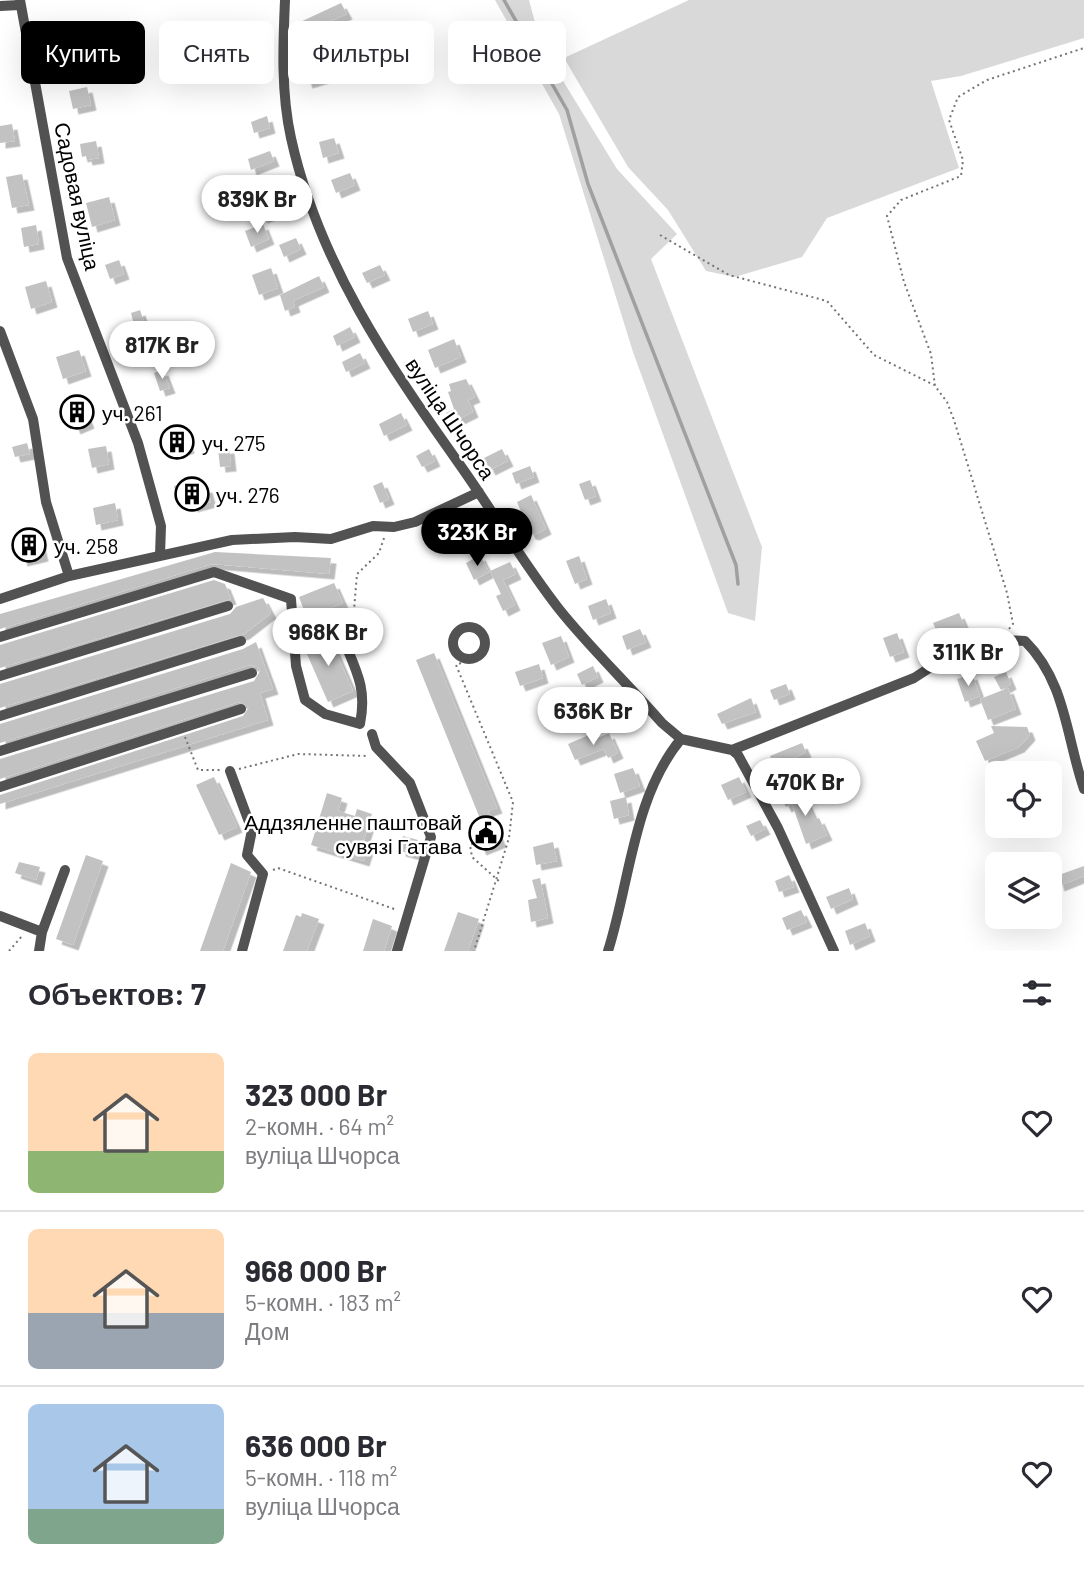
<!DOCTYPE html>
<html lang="ru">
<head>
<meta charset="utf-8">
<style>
	:root { --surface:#fff; --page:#f7f7f7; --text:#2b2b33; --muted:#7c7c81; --line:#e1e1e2; --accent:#000 }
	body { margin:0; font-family:Barlow,sans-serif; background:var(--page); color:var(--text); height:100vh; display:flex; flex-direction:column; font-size:26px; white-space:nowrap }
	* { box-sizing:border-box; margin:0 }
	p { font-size:23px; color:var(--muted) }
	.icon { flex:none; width:38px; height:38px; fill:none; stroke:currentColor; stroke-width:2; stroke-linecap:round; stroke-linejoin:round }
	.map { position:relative; height:951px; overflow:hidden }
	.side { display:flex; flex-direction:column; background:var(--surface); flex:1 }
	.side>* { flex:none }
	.guide { position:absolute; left:21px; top:21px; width:700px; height:63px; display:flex; gap:14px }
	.tools { position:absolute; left:985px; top:761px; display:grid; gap:14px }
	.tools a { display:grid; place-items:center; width:77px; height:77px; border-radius:10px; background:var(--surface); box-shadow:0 7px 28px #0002; font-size:35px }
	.price { position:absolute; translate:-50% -60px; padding:0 16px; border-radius:24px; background:#fff; color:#222; font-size:23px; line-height:46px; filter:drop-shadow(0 2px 4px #0008) }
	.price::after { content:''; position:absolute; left:50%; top:42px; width:21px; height:16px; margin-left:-10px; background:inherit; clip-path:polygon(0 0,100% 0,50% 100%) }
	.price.current { background:var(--accent); color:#fff }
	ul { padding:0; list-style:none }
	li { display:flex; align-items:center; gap:21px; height:175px; padding:0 28px }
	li+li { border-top:2px solid var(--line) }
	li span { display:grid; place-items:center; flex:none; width:196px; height:140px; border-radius:10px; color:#555 }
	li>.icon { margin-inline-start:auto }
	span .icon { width:84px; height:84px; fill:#fffc; stroke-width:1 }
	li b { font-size:30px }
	h2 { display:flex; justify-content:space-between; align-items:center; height:84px; padding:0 28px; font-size:30px }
	.tag { padding:0 24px; border-radius:10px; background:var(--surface); box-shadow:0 7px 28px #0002; font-size:24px; line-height:63px }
	.tag.current { background:var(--accent); color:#fff }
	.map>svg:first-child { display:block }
	.green { fill:#d9d9d9 }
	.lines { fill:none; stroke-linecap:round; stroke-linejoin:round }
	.stream { stroke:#a0a0a0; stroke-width:3.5 }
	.building { fill:#c2c2c2; filter:url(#shadow) }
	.path { stroke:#747474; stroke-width:2; stroke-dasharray:2 3.5; stroke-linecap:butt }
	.minor { stroke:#525252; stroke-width:10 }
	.labels { text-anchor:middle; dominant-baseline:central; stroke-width:5; stroke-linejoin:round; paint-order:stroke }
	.street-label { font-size:21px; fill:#000; stroke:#fff }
	.poi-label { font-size:21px; fill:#000; stroke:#fff; text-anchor:start }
</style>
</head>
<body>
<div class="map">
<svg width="1084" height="951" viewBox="0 0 1084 951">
	<defs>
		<filter id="shadow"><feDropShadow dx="5.5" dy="5.5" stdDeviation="0" flood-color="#0004"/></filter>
	</defs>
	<rect width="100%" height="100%" fill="#fff"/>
	<path class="green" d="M495,0H529L541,45L617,169L677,234L651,259L762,547L755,621L728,613L633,352L559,114Z
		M689,0H1084V38L961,76L931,81L959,168L827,218L802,257L735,277L706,271L668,210L628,167L564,58Z"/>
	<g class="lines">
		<path class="stream" d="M504,0L567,110L588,184L736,565L738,584"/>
	</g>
	<path class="building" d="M341,3L347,14L300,34L296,24Z
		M257,34L261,49L241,56L237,41Z
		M84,41L86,70L62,71L60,42Z
		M316,54L324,78L307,83L300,59Z
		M87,87L91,105L73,109L69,91Z
		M267,116L270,128L254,133L251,122Z
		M12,124L15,141L0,143V126Z
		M334,138L339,153L323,158L319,142Z
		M96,141L99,158L87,160L86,156L82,157L80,144Z
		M270,151L274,161L251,170L248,159Z
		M350,173L355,185L336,193L331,180Z
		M22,174L29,205L12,208L6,177Z
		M255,176L259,186L245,191L242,180Z
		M109,197L115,220L92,227L86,203Z
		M282,199L285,210L262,218L258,207Z
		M263,224L269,239L251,247L245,231Z
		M36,225L39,244L24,247L21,228Z
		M296,238L301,249L284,257L279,245Z
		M119,260L124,274L110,279L105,265Z
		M380,265L385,275L367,283L362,273Z
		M271,268L278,288L259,295L252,275Z
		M319,276L324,287L293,301L295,307L285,311L280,295Z
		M46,281L52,302L31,309L25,287Z
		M140,310L146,328L129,334L125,323L133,321L131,313Z
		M428,311L433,324L413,332L408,319Z
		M350,327L355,337L337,346L333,336Z
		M454,339L461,357L435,368L428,350Z
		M79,350L86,371L63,379L56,357Z
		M360,353L365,363L346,372L342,362Z
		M163,370L170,388L160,391L154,373Z
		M466,379L475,397L468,400L473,412L451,423L446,413L454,409L448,392L451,391L449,384Z
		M78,396L89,423L75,429L64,401Z
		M401,413L407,425L384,436L379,424Z
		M184,430L189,448L171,454L165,436Z
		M27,443L30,454L15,457L12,447Z
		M106,446L109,464L92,468L88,449Z
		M229,448L231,466L220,467L218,449Z
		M429,449L435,461L422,467L416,456Z
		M502,449L508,461L490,470L484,458Z
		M530,466L534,477L516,484L512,473Z
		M196,480L198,489L207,487L211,502L192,507L190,499L178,502L174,486Z
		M590,480L596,496L585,500L579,484Z
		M382,482L389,499L380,503L373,486Z
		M531,495L546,529L534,535L530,534L517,502Z
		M115,503L118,520L96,525L93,508Z
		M476,520L480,529L464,537L459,528Z
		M37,529L43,556L22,561L16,534Z
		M215,552L331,558L329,574L212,564L0,629V614Z
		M480,555L489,572L474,580L466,563Z
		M579,556L587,579L575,584L566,561Z
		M510,562L516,574L503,580L515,605L503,611L496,596L501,594L490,571Z
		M214,580L225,584L231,599L0,668V645Z
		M334,583L343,603L307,618L299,597Z
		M263,598L271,613L244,634L0,708V684L230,614L236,607Z
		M606,599L611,613L593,620L588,606Z
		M959,613L967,632L941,642L933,623Z
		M640,629L646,642L627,650L622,636Z
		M897,633L904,652L890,657L883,638Z
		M328,634L353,691L328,702L303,645Z
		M561,636L569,657L551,665L542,643Z
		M256,642L273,689L260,693L268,720L0,804V795L243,716L249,707L239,702L0,779V759L254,681L260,671L257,667L250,665L0,743V724L243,649Z
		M434,653L497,808L488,811L501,842L481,850L471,825L481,821L416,660Z
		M539,664L543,678L520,686L515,672Z
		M593,666L598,677L582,685L577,674Z
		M1006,672L1011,684L1001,690L994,677Z
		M972,674L980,696L965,702L957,679Z
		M786,684L790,694L774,700L770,690Z
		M1008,688L1016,709L988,720L980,699Z
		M621,690L636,709L623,715L614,693Z
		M751,698L756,712L722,724L717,714Z
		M991,726L1027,727L1030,735L1019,747L985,761L976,741L994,733Z
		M609,733L618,753L608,758L604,749L575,760L568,744L589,735L591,741Z
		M802,743L806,752L775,768L770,756Z
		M633,768L640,786L620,793L614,774Z
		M214,777L237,827L219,835L196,785Z
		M739,777L746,792L728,800L721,785Z
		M801,790L815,820L819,818L827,835L806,844L792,804L786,807L782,799Z
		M327,793L342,798L338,811L355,816L357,809L372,814L363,843L369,845L364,861L311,845Z
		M626,797L629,815L614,819L610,801Z
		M760,820L765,829L751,836L746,826Z
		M403,836L418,840L415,855L400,851Z
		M553,842L557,861L536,865L533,847Z
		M86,855L103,861L73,945L56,939Z
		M19,862L40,867L36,880L15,873Z
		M231,863L251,872L223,951H200Z
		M1084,866V876L1059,886L1056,876Z
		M789,875L794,887L779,892L775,881Z
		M540,878L548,918L531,922L528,900L537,898L532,880Z
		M849,888L853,899L831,909L826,897Z
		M801,910L807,922L787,930L782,918Z
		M458,912L479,919L468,951H444Z
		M302,913L319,919L307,951H283L296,915L301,917Z
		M373,919L392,926L384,951H363Z
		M865,923L870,936L850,945L845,931Z"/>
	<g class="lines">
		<path class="path" d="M660,235L729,275L827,301L874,355L934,385
			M1009,629L1013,624L1007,593L954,420L947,402L935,386L931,354L904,282L887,216L901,200L961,176L963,160L949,120L958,97L987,80L1084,48
			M352,634L357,574L379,553L384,538
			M461,663L456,665L513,802L509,838L474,951
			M185,737L198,770H220
			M239,769L298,754L368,756
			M478,841L470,845L472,857L500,882
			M273,870L278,868L397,910
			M9,951L22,936"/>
		<path class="minor" d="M20,0L67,258L138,443L161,526L160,555
			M285,0C283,45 281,93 291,138C318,261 388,364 460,465C494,513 523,563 559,609C591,649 629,685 662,723L681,739L732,750L738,755L778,828L834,951
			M0,6L20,5
			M0,331L33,419L46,502L69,576
			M0,599L69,576L232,540L295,537L331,539L373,526L394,527L415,522L479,492
			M453 643a16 16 0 1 1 32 0a16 16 0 1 1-32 0Z
			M0,637L214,572L291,599L296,666L305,700L325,714L360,724C367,689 357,672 344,641
			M0,676L228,606
			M0,716L241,641
			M372,734L376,747L410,783L431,837L397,951
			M732,750L914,678C946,656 985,637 1025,641C1066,682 1066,737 1084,789
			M0,751L252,673
			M230,771L252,830L247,855L263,874L242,951
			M0,787L241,709
			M0,916L42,932
			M39,951L42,932L65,870
			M608,951C630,882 633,797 681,739"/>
	</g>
	<defs>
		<symbol id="building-ring" viewBox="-11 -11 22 22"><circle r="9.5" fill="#fff" stroke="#000" stroke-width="1.5"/><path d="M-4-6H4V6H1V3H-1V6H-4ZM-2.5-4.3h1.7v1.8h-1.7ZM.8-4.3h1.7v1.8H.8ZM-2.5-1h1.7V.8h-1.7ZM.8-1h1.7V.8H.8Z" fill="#000"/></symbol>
		<symbol id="civic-ring" viewBox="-11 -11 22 22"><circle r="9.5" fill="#fff" stroke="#000" stroke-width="1.5"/><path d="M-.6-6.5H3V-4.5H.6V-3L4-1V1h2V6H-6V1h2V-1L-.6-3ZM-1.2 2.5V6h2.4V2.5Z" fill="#000"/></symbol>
	</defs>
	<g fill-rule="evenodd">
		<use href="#building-ring" x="58" y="393" width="38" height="38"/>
		<use href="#building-ring" x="158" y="423" width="38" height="38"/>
		<use href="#building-ring" x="173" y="475" width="38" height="38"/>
		<use href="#building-ring" x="10" y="526" width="38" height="38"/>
		<use href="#civic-ring" x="467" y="814" width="38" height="38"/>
	</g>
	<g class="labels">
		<g class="street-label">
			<text transform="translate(78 196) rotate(78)">Садовая вуліца</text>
			<text transform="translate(451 418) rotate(56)">вуліца Шчорса</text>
		</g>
		<g class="poi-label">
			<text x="102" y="412">уч. 261</text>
			<text x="202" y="442">уч. 275</text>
			<text x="216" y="494">уч. 276</text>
			<text x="54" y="545">уч. 258</text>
			<text x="462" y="821" text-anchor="end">Аддзяленне паштовай<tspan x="462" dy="24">сувязі Гатава</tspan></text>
		</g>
	</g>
</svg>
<div class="tools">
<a><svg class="icon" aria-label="locate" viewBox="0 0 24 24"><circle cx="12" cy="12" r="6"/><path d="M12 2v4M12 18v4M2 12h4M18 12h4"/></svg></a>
<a><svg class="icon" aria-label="layers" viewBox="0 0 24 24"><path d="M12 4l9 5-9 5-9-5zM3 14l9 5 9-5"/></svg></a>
</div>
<b class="price" style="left:257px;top:235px">839K Br</b>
<b class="price" style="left:162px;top:381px">817K Br</b>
<b class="price current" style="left:477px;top:568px">323K Br</b>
<b class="price" style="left:328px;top:668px">968K Br</b>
<b class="price" style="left:968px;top:688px">311K Br</b>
<b class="price" style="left:593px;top:747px">636K Br</b>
<b class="price" style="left:805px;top:818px">470K Br</b>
<div class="guide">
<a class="tag current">Купить</a>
<a class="tag">Снять</a>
<a class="tag">Фильтры</a>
<a class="tag">Новое</a>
</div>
</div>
<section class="side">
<h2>Объектов: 7<svg class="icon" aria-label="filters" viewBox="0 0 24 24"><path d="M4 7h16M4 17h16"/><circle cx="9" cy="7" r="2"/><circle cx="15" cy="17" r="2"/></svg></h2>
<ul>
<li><span style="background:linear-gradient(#ffd9b3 70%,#8fb573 0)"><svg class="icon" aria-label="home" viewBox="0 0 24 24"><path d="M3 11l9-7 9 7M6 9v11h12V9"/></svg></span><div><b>323 000 Br</b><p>2-комн. · 64 m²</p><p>вуліца Шчорса</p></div><svg class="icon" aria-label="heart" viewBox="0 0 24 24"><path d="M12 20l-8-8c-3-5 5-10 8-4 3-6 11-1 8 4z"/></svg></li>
<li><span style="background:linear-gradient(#ffd9b3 60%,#9aa5b1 0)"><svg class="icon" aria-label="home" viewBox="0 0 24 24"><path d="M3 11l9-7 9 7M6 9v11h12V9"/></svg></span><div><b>968 000 Br</b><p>5-комн. · 183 m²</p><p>Дом</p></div><svg class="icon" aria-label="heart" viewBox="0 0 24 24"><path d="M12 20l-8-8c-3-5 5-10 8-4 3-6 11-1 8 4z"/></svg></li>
<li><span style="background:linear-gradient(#a9c7e8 75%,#7fa58c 0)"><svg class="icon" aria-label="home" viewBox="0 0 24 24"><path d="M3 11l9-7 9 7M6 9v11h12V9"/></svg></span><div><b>636 000 Br</b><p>5-комн. · 118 m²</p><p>вуліца Шчорса</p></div><svg class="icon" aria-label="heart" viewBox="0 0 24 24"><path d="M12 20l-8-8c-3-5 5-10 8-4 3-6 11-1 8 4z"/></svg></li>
</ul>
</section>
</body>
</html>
